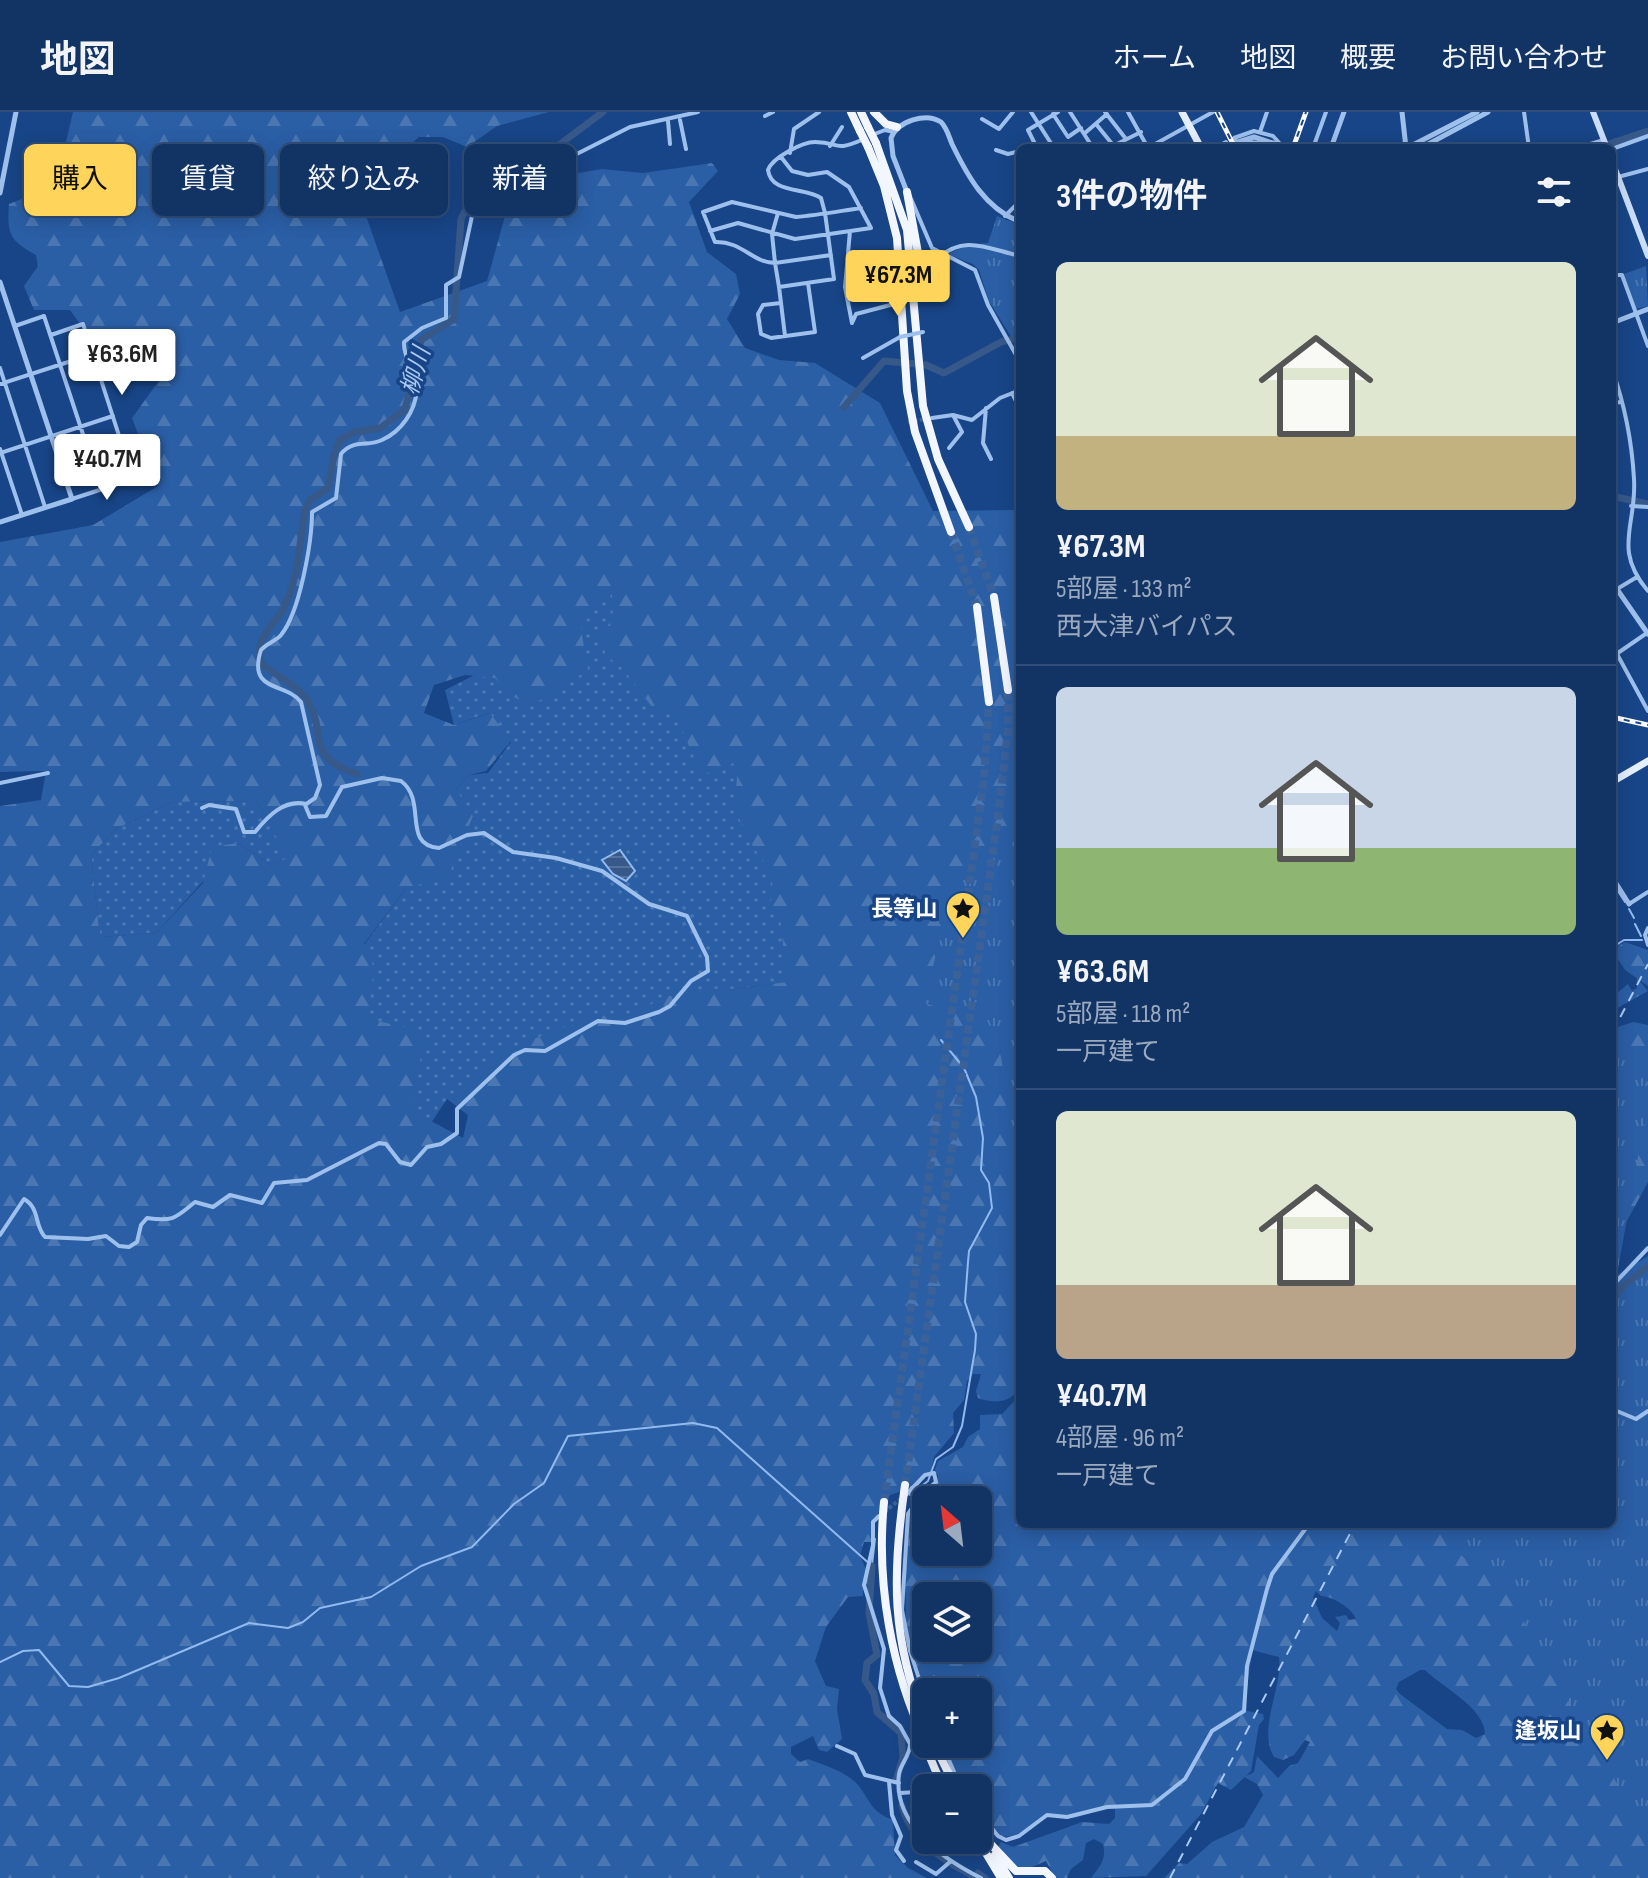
<!DOCTYPE html>
<html lang="ja">
<head>
<meta charset="utf-8">
<style>
	:root { --surface:#123465; --page:#1b3c6b; --text:#f1f3f6; --muted:#9caabf; --line:#314f79; --accent:#ffd45a }
	body { margin:0; font-family:"Sofia Sans Condensed","Noto Sans JP",sans-serif; background:var(--page); color:var(--text); height:100vh; display:flex; flex-direction:column; font-size:30px; white-space:nowrap }
	* { box-sizing:border-box; margin:0 }
	p { font-size:26px; color:var(--muted) }
	.icon { flex:none; width:44px; height:44px; fill:none; stroke:currentColor; stroke-width:2; stroke-linecap:round; stroke-linejoin:round }
	.map { position:relative; flex:1; overflow:hidden }
	.drawer { position:absolute; left:1016px; top:32px; width:600px; height:1384px; display:flex; flex-direction:column; background:var(--surface); border-radius:12px; box-shadow:0 4px 20px #0003,0 0 0 2px var(--line) }
	.drawer>* { flex:none }
	.top-card { position:absolute; left:24px; top:32px; width:760px; height:72px; display:flex; gap:16px }
	.needle { width:52px; rotate:332deg }
	.tools { position:absolute; left:912px; top:1374px; display:grid; gap:16px }
	.tools a { display:grid; place-items:center; width:80px; height:80px; border-radius:12px; background:var(--surface); box-shadow:0 4px 20px #0003,0 0 0 2px var(--line); font-size:40px }
	.price { position:absolute; translate:-50% -68px; padding:0 18px; border-radius:8px; background:#fff; color:#222; font-size:26px; line-height:52px; filter:drop-shadow(0 2px 4px #0008) }
	.price::after { content:''; position:absolute; left:50%; top:48px; width:24px; height:18px; margin-left:-12px; background:inherit; clip-path:polygon(0 0,100% 0,50% 100%) }
	.price.active { background:var(--accent); color:#111 }
	ul { padding:0; list-style:none }
	li { display:grid; align-content:center; gap:16px; height:424px; padding:0 40px }
	li+li { border-top:2px solid var(--line) }
	li span { display:grid; place-items:center; height:248px; border-radius:12px; color:#555 }
	li>.icon { margin-inline-start:auto }
	span .icon { width:144px; height:144px; fill:#fffc; stroke-width:1 }
	li b { font-size:34px }
	h2 { display:flex; justify-content:space-between; align-items:center; height:96px; padding:0 40px; font-size:34px }
	.chip { padding:0 28px; border-radius:12px; background:var(--surface); box-shadow:0 4px 20px #0003,0 0 0 2px var(--line); font-size:28px; line-height:72px }
	.chip.active { background:var(--accent); color:#111 }
	header { display:flex; align-items:center; gap:48px; box-sizing:border-box; height:112px; padding:0 40px; background:var(--surface); border-bottom:2px solid var(--line) }
	header strong { font-size:38px }
	nav { display:flex; gap:44px; margin-inline-start:auto; font-size:28px }
	.map>svg:first-child { display:block }
	.grass { fill:url(#grass-dots) }
	.forest { fill:url(#forest-firs); fill-rule:evenodd }
	.park { fill:url(#park-tufts) }
	.water { fill:url(#water-rules); stroke:#91baf0; stroke-width:2 }
	.lines { fill:none; stroke-linecap:round; stroke-linejoin:round }
	.stream { stroke:#91baf0; stroke-width:2 }
	.river { stroke:#37598a; stroke-width:7 }
	.ferry { stroke:#aacaf5; stroke-width:2; stroke-dasharray:10 8; stroke-linecap:butt }
	.minor-tunnel { stroke:#3b6199; stroke-width:4; stroke-dasharray:4 2; stroke-linecap:butt }
	.tertiary-tunnel { stroke:#3b6199; stroke-width:5; stroke-dasharray:5 2.5; stroke-linecap:butt }
	.trunk-tunnel { stroke:#3b6199; stroke-width:8; stroke-dasharray:8 4; stroke-linecap:butt }
	.minor { stroke:#9ec0ed; stroke-width:4 }
	.tertiary { stroke:#9ec0ed; stroke-width:5 }
	.secondary { stroke:#cbdef9; stroke-width:6 }
	.primary { stroke:#e4eeff; stroke-width:7 }
	.trunk { stroke:#f2f6ff; stroke-width:8 }
	.rail-casing { stroke:#fff; stroke-width:5 }
	.rail { stroke:#184587; stroke-width:2; stroke-dasharray:6; stroke-linecap:butt }
	.minor-bridge { stroke:#9ec0ed; stroke-width:4 }
	.trunk-bridge { stroke:#f2f6ff; stroke-width:8 }
	.labels { text-anchor:middle; dominant-baseline:central; stroke-width:7; stroke-linejoin:round; paint-order:stroke }
	.poi-label { font-size:22px; font-weight:bold; fill:#fff; stroke:#184587; text-anchor:end }
	.water-label { font-size:24px; font-style:italic; fill:#aacaf5; stroke:#184587 }
</style>
</head>
<body>
<header>
<strong>地図</strong>
<nav><a>ホーム</a><a>地図</a><a>概要</a><a>お問い合わせ</a></nav>
</header>
<div class="map">
<svg width="1648" height="1766" viewBox="0 0 1648 1766">
	<defs>
		<pattern id="grass-dots" width="8" height="8" patternUnits="userSpaceOnUse" patternTransform="scale(2)"><rect width="8" height="8" fill="#2a5ea5"/><path d="M2 2h.1M6 6h.1" fill="none" stroke="#4a76b2" stroke-width="1.8" stroke-linecap="round"/></pattern>
		<pattern id="forest-firs" width="22" height="20" patternUnits="userSpaceOnUse" patternTransform="scale(2)"><rect width="22" height="20" fill="#2a5ea5"/><path d="M5 1l3.5 6h-7zM16 11l3.5 6h-7z" fill="#4a76b2"/></pattern>
		<pattern id="park-tufts" width="24" height="20" patternUnits="userSpaceOnUse" patternTransform="scale(2)"><rect width="24" height="20" fill="#2a5ea5"/><path d="M3 7l-1-3M5 7V3M7 7l1-3M15 17l-1-3M17 17v-4M19 17l1-3" fill="none" stroke="#4a76b2"/></pattern>
		<pattern id="water-rules" width="6" height="5" patternUnits="userSpaceOnUse" patternTransform="scale(2)"><rect width="6" height="5" fill="#37598a"/><path d="M0 2.5h6" fill="none" stroke="#55729c"/></pattern>
	</defs>
	<rect width="100%" height="100%" fill="#184587"/>
	<path class="grass" d="M603,473L618,480L738,649L777,762L787,870L728,878L447,987L425,1020C409,1000 368,929 368,904C368,871 379,868 364,833L407,775L456,677L469,663L488,661L511,630L489,601L454,613L445,578L578,511Z
		M256,689L289,746L271,753L238,731L156,821L100,825L91,743L116,717L172,690Z"/>
	<path class="forest" d="M73,0H549L497,14L467,35L443,25H419C386,54 375,50 334,42L288,69L361,90L400,200L487,169L507,97L529,78L561,64L602,57L643,61L712,51L718,59L689,90L707,140L736,162L740,182L727,207L745,236L779,248L815,251L880,291L933,399L1020,398V1274C1012,1291 995,1292 978,1286L976,1279L981,1262H973L967,1269L964,1288L953,1301L954,1321L934,1345L931,1359L917,1374L890,1383L871,1413V1430H864L860,1444L871,1468L863,1476V1484L848,1485L826,1515L815,1549L826,1574L839,1577L837,1597L842,1627L827,1640L819,1638L813,1624L791,1635V1642L800,1650L808,1647C824,1653 847,1660 858,1673C872,1691 870,1699 893,1708L895,1743L908,1756L927,1766H0V694L41,688L46,659L0,660V430L93,413L158,374L132,306L163,263L136,227H91L70,198H34L24,174L38,154L36,143C9,128 7,122 9,92L46,77L59,60ZM604,479L611,480C617,498 611,510 601,525L606,543L624,558L655,599L673,597L700,659L717,663L734,650C741,666 733,678 736,694C741,720 757,741 773,762L771,790L781,808L786,870L728,878L707,876L665,885L631,903L591,904L509,937L447,987L468,1003L463,1026L412,999L425,919L368,907L374,856L364,832L407,775L447,767L473,704L456,677L469,663L486,659L511,629L490,601L454,613L424,601L434,573L465,563L495,566L512,584L531,594L588,558L581,517ZM256,689L288,746L271,753L238,731L212,735L203,771L156,821L100,825L91,743L116,717L172,690Z
		M1625,830L1648,838V874L1625,858L1612,838Z
		M1637,866L1648,879L1612,899V885L1628,872L1632,879L1637,876Z
		M1633,910L1648,913V1070L1621,1120L1615,916Z
		M1648,1166V1766H1164L1179,1751L1187,1752L1212,1730L1244,1715L1263,1683L1257,1672L1244,1665L1254,1660L1257,1644L1278,1666L1289,1654L1298,1651L1310,1630L1305,1628L1294,1643L1283,1648L1274,1645C1257,1617 1283,1576 1279,1545L1252,1538L1245,1592L1247,1599L1263,1602L1264,1607L1259,1613L1251,1659L1231,1678L1218,1671L1201,1702L1146,1764L1091,1766C1099,1755 1107,1748 1103,1732L1094,1727L1086,1731L1083,1748L1071,1757L1067,1766H1055L1046,1749L1032,1755H1015L998,1735L1001,1730L1013,1735L1082,1710L1109,1712L1115,1706V1697C1097,1689 1089,1704 1073,1706C1064,1707 1055,1702 1048,1705C1032,1712 1019,1727 1001,1724L993,1715L994,1694L978,1687V1676H966L957,1664L944,1632H978V1580H926V1584L906,1516L905,1457L909,1404L937,1370L938,1363L934,1360L938,1349L963,1335L968,1325L980,1317V1303L1002,1302L1020,1283V1412H1612ZM926,1388H978V1440H926ZM1316,1479L1321,1484C1332,1484 1352,1496 1356,1507L1349,1508L1346,1503L1335,1505L1340,1511L1337,1519L1322,1506L1313,1485ZM926,1484H978V1536H926ZM1420,1558H1425C1442,1575 1485,1596 1485,1622L1476,1626L1462,1618L1447,1617L1400,1582L1396,1577L1399,1570Z"/>
	<path class="park" d="M997,104L1020,113V239L989,189L979,158L973,152L947,142L969,133L988,131Z
		M1646,154L1648,194L1636,197L1624,162Z
		M1020,727V1063C995,1015 1017,953 986,908L923,891L954,776L980,746Z
		M1612,906L1648,971V989L1617,1163L1648,1144V1715L1643,1716L1527,1518L1515,1486L1452,1436L1449,1412H1612Z"/>
	<path class="water" d="M620,738L635,759L626,769L613,762L602,748Z"/>
	<g class="lines">
		<path class="stream" d="M1612,770L1625,790
			M1629,797L1634,806
			M1635,812L1641,824
			M1613,835L1624,828H1642
			M924,1373L963,1383
			M910,1383L928,1369L936,1347L953,1335L962,1314L975,1238L976,1222L965,1190L968,1150L969,1139L992,1096L989,1071L981,1058L983,1026L976,985L964,956L941,928
			M872,1453L875,1427
			M0,1550L23,1539L39,1538L69,1574L88,1575L119,1566L249,1511L288,1516L303,1510L320,1496L371,1485L421,1454L472,1435L514,1392L544,1371L568,1324L693,1311L717,1316L872,1454"/>
		<path class="river" d="M1597,36L1648,19
			M844,295L884,249L926,253L944,261L1001,230L1020,225
			M1612,384L1648,392
			M357,662C302,644 329,622 307,588C298,574 275,563 262,552C252,528 273,515 283,497C299,467 299,431 305,399L310,388L328,376L334,343L340,328L355,320L380,316L405,298L421,228L454,207L461,107L478,73V59L484,46L559,33L603,0
			M1612,1188L1620,1177L1648,1154
			M872,1454L869,1501L877,1543L867,1551L865,1568L874,1582L877,1600L901,1621L903,1645L896,1669
			M902,1694C911,1729 944,1749 974,1764
			M978,1761L985,1766"/>
		<path class="ferry" d="M1612,921L1648,852
			M1170,1766L1355,1412"/>
		<path class="minor-tunnel" d="M908,310L926,307
			M884,1400L902,1386"/>
		<path class="tertiary-tunnel" d="M1226,36L1238,30"/>
		<path class="trunk-tunnel" d="M969,415L994,485
			M951,420L977,495
			M905,1373L999,697L1008,617V578
			M884,1390L984,667L989,590"/>
		<path class="minor" d="M1031,0L1054,36
			M1070,0L1093,36
			M1105,0L1126,27
			M1128,0L1148,36
			M1524,0L1529,36
			M1053,2L1068,25L1081,16
			M765,4L773,0
			M982,7L999,17L1013,0
			M680,8L686,37
			M668,9L670,32
			M1096,12L1113,33
			M1254,19L1273,24L1282,34L1250,30L1239,36L1234,26Z
			M1260,20L1267,0
			M1085,21L1107,2
			M872,23L885,18L894,20
			M830,34L842,15
			M1037,36L1028,18L1058,0
			M1109,36L1141,20
			M1148,36L1213,0
			M1215,36L1226,30L1229,36
			M1313,36L1326,0
			M1577,36L1604,28
			M1612,37L1648,24
			M996,38L1008,42L1020,39
			M790,41L794,17L819,0
			M1618,65L1648,57
			M909,82L932,136L975,158L988,193L1020,250
			M861,96C840,99 818,103 796,105L732,90L703,100L715,130C742,129 753,151 775,151L779,175L834,167L825,101L821,86C805,75 771,82 768,58C772,46 802,30 815,30C841,30 832,41 864,27
			M778,101L772,122L775,151L831,143
			M1005,104L1020,89
			M710,119L738,111L795,127L871,116L849,75L827,60L808,63L792,59L781,45
			M850,119L845,175L852,211
			M1613,163H1622L1648,234
			M920,171L935,164L936,148C964,121 988,137 1020,144
			M779,175L781,191
			M853,209L856,202L894,192V177L898,176
			M15,214L44,204L101,377
			M51,223L83,212L133,367L72,387
			M785,224L781,191L763,193L758,202L761,222L771,226L815,220L808,171
			M863,246L900,225
			M0,256L45,395
			M1612,257C1624,291 1632,331 1634,367C1637,413 1612,437 1648,479
			M0,272L93,242
			M1012,281L1020,297
			M1612,291L1621,290
			M986,296L983,331L991,347
			M932,306L953,303L972,308L1000,286L1020,278
			M949,336L962,320L953,303
			M0,337L22,403
			M0,341L113,304
			M1631,394L1648,395
			M1617,477L1637,465
			M1617,542L1648,599
			M1612,545L1647,521
			M0,671L48,661
			M202,696L209,693L236,697L244,720H255C268,704 284,687 306,692
			M1629,792L1648,780
			M1648,816L1645,823L1648,833
			M0,1123L24,1087C40,1096 34,1113 45,1125L88,1127L106,1124L119,1134L129,1135L137,1130L141,1113L147,1106C175,1110 176,1105 195,1090L213,1095L230,1083L262,1091L274,1071L307,1068L379,1031L386,1032L400,1050L411,1053L427,1035L441,1032L457,1021V997L514,943L525,938L545,939L598,909L625,911L659,900L670,894L691,869L708,859L707,845L687,804L649,792L602,759L556,746L513,740L484,721L467,723L439,736C401,733 428,689 401,669L382,666L342,675L326,704L310,705L305,693L315,686L320,673L301,590C286,570 247,581 261,538C267,531 276,529 281,523C300,500 312,429 312,400L336,386L341,342C353,327 367,335 382,328C402,319 415,299 417,278C419,260 403,248 404,230L422,216L446,206V173L459,165L472,104L500,73L531,58L557,52L630,15L698,0
			M1612,1174L1648,1136
			M1612,1297L1636,1307L1648,1299
			M907,1382L925,1363L934,1361L936,1370L921,1383
			M921,1383L908,1402L902,1498L910,1539L926,1588
			M879,1404L873,1410V1433L864,1473L884,1537L880,1576L889,1604L900,1614L910,1632C910,1644 901,1651 899,1662C892,1712 943,1747 981,1766
			M942,1632L961,1676
			M837,1634L855,1642L865,1663L899,1671
			M889,1670L892,1703L901,1724L896,1738L904,1749
			M959,1670L964,1676
			M900,1681L916,1680L926,1685
			M978,1699L998,1724L1006,1728L1019,1724L1047,1703L1067,1705L1107,1695L1152,1693L1185,1667L1212,1619L1244,1599L1247,1554L1267,1477L1272,1462L1309,1412
			M916,1750L936,1762L951,1749"/>
		<path class="tertiary" d="M1402,0L1406,36
			M1238,30L1254,25L1288,36
			M1331,36L1344,0
			M1407,36L1477,0
			M1421,36L1488,0
			M907,80L893,44L891,26C898,9 926,0 941,10C947,16 949,25 952,32C968,65 985,96 1020,110
			M0,81L16,0
			M0,170L72,387L0,410
			M1612,211L1648,197
			M1612,470L1648,522
			M1612,765L1629,792"/>
		<path class="secondary" d="M1593,0L1607,36
			M1612,49L1648,144"/>
		<path class="primary" d="M1182,0L1201,36
			M1612,670L1648,649"/>
		<path class="trunk" d="M851,0L860,19
			M861,0L868,15
			M874,0L886,12L897,15
			M876,31L907,118L923,294L938,347L969,415
			M868,35L884,74L897,126L907,279L915,320L951,420
			M907,80L918,141L917,166
			M994,485L1008,578
			M977,495L989,590
			M905,1373C892,1462 891,1528 926,1613
			M884,1390C876,1471 891,1557 926,1631
			M923,1629L943,1676
			M934,1632L956,1676
			M984,1725L1016,1759H1045L1052,1766
			M978,1728L1001,1766
			M995,1743L1009,1766"/>
		<defs>
			<path id="rail" d="M1217,0L1235,36
				M1293,36L1306,0
				M1612,605L1648,613"/>
		</defs>
		<use href="#rail" class="rail-casing"/>
		<use href="#rail" class="rail"/>
		<path class="minor-bridge" d="M900,225L923,220
			M912,1376L915,1382"/>
		<path class="trunk-bridge" d="M868,15L876,31
			M860,19L868,35"/>
	</g>
	<defs>
		<symbol id="sight-pin" viewBox="-11 -11 22 30"><path d="M0 17L-7.5 6A9.5 9.5 0 1 1 7.5 6Z" fill="#ffd45a" stroke="#184587"/><path d="M0-6L1.8-2.2L6-1.7L2.9 1.2L3.7 5.4L0 3.3L-3.7 5.4L-2.9 1.2L-6-1.7L-1.8-2.2Z" fill="#111"/></symbol>
	</defs>
	<g fill-rule="evenodd">
		<use href="#sight-pin" x="943" y="777" width="40" height="54"/>
		<use href="#sight-pin" x="1587" y="1599" width="40" height="54"/>
	</g>
	<g class="labels">
		<g class="poi-label">
			<text x="937" y="797">長等山</text>
			<text x="1581" y="1619">逢坂山</text>
		</g>
		<g class="water-label">
			<text transform="translate(416 259) rotate(-74)">柳川</text>
		</g>
	</g>
</svg>
<div class="tools">
<a><svg class="needle" viewBox="-14 -14 28 28"><path d="M0-13l5 13h-10z" fill="#e53935"/><path d="M0 13l5-13h-10z" fill="#9caabf"/></svg></a>
<a><svg class="icon" aria-label="layers" viewBox="0 0 24 24"><path d="M12 4l9 5-9 5-9-5zM3 14l9 5 9-5"/></svg></a>
<a>+</a>
<a>−</a>
</div>
<b class="price active" style="left:898px;top:206px">¥67.3M</b>
<b class="price" style="left:122px;top:285px">¥63.6M</b>
<b class="price" style="left:107px;top:390px">¥40.7M</b>
<div class="top-card">
<a class="chip active">購入</a>
<a class="chip">賃貸</a>
<a class="chip">絞り込み</a>
<a class="chip">新着</a>
</div>
<section class="drawer">
<h2>3件の物件<svg class="icon" aria-label="filters" viewBox="0 0 24 24"><path d="M4 7h16M4 17h16"/><circle cx="9" cy="7" r="2"/><circle cx="15" cy="17" r="2"/></svg></h2>
<ul>
<li><span style="background:linear-gradient(#dfe7d0 70%,#c2b280 0)"><svg class="icon" aria-label="home" viewBox="0 0 24 24"><path d="M3 11l9-7 9 7M6 9v11h12V9"/></svg></span><div><b>¥67.3M</b><p>5部屋 · 133 m²</p><p>西大津バイパス</p></div></li>
<li><span style="background:linear-gradient(#c9d6e8 65%,#8fb573 0)"><svg class="icon" aria-label="home" viewBox="0 0 24 24"><path d="M3 11l9-7 9 7M6 9v11h12V9"/></svg></span><div><b>¥63.6M</b><p>5部屋 · 118 m²</p><p>一戸建て</p></div></li>
<li><span style="background:linear-gradient(#dfe7d0 70%,#b9a48a 0)"><svg class="icon" aria-label="home" viewBox="0 0 24 24"><path d="M3 11l9-7 9 7M6 9v11h12V9"/></svg></span><div><b>¥40.7M</b><p>4部屋 · 96 m²</p><p>一戸建て</p></div></li>
</ul>
</section>
</div>
</body>
</html>
